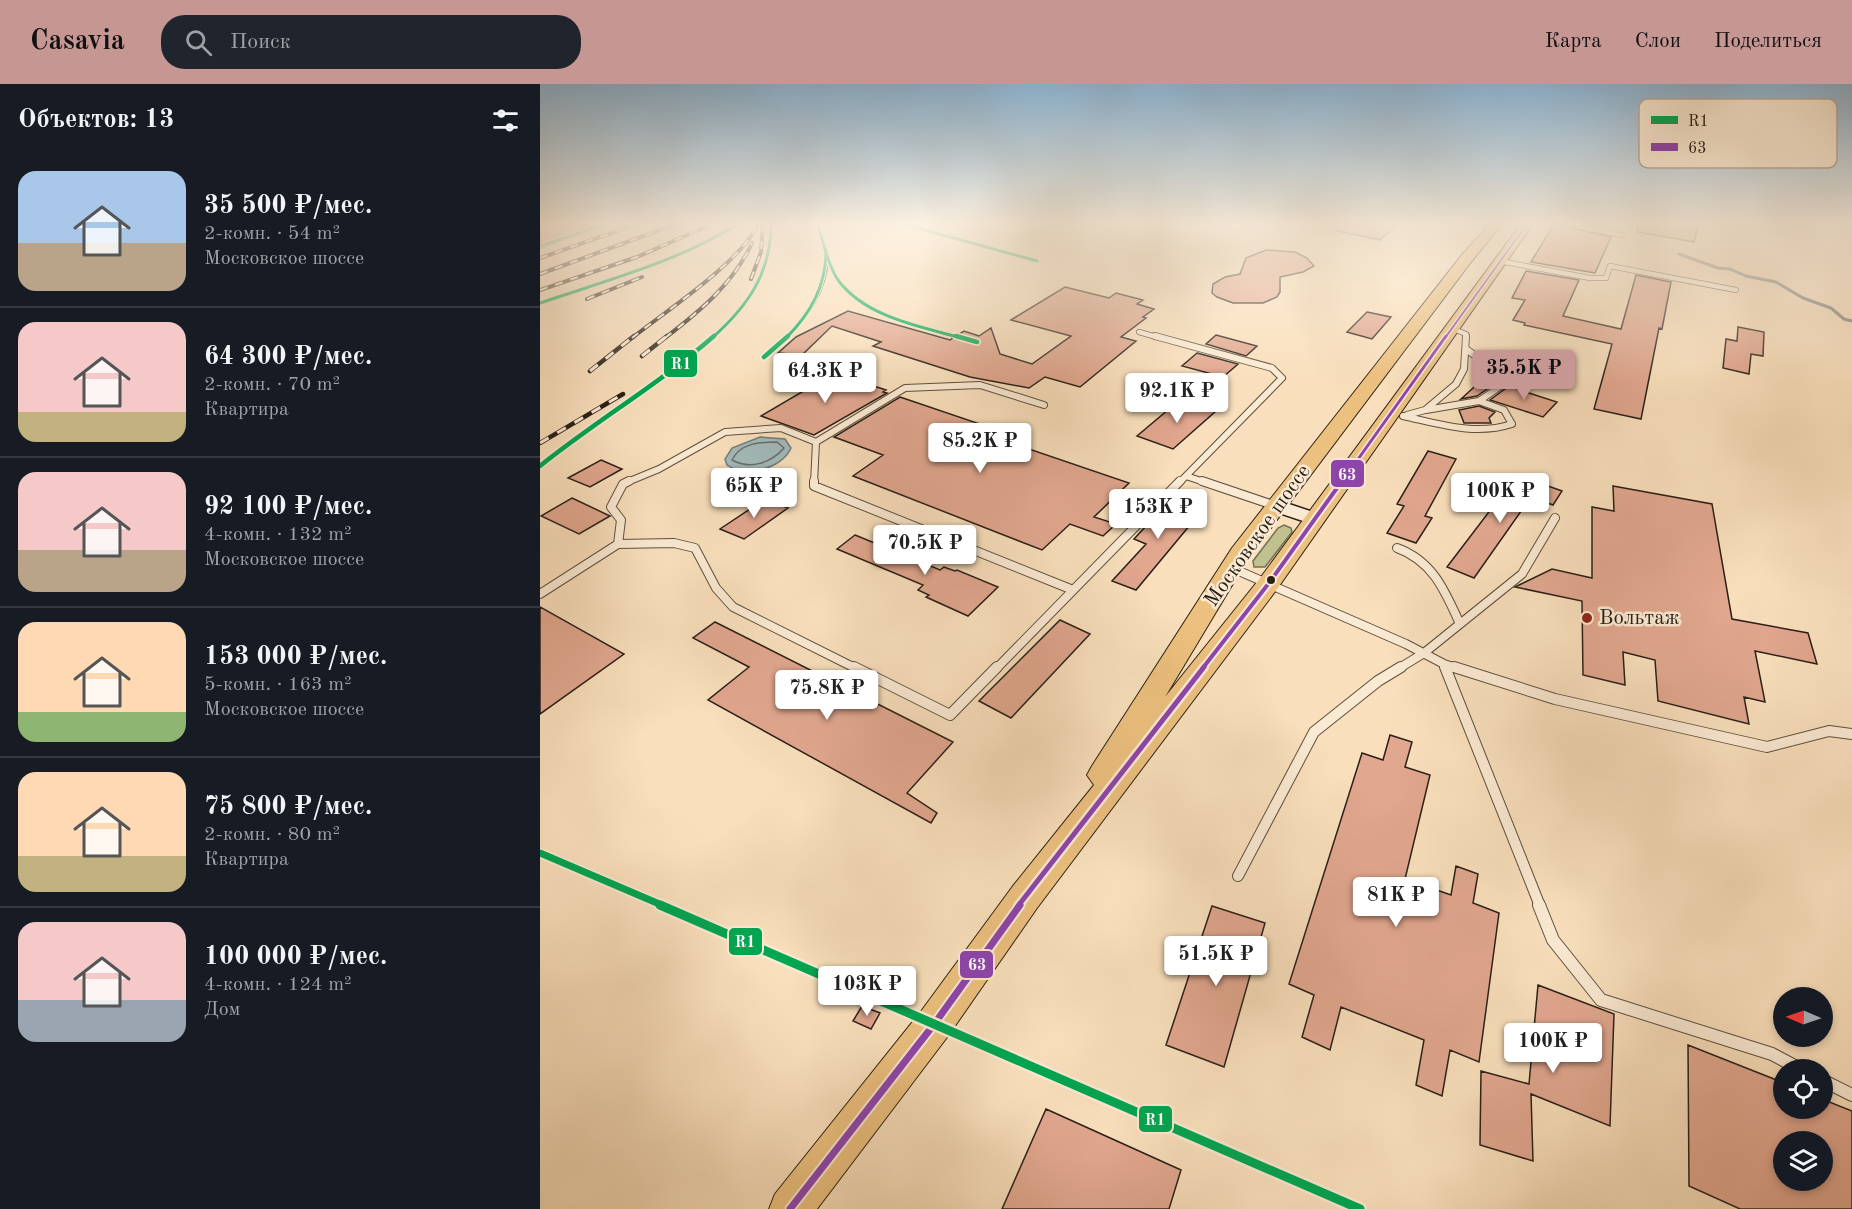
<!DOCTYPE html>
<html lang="ru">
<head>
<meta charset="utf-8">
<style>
	:root { --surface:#171b24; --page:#20242c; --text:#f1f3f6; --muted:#9ea1a6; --line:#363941; --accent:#c59692 }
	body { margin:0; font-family:"Old Standard TT",serif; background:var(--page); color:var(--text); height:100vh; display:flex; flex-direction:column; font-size:22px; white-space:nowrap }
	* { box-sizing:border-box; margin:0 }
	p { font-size:20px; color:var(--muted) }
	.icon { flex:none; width:33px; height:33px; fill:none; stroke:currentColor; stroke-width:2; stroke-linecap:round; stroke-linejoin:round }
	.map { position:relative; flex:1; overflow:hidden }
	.drawer { display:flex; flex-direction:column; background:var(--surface); width:540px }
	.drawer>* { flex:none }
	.needle { width:39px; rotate:272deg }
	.fabs { position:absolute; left:1233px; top:903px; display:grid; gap:12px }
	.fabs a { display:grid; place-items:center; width:60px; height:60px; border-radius:50%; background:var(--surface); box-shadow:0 3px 9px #0003; font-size:30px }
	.price { position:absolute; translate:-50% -51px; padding:0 14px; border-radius:6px; background:#fff; color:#222; font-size:20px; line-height:39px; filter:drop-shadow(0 2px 3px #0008) }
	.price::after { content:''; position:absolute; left:50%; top:36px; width:18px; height:14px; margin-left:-9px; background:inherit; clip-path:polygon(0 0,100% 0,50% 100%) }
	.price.current { background:var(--accent); color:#111 }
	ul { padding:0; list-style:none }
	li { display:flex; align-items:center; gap:18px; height:150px; padding:0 18px }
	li+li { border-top:2px solid var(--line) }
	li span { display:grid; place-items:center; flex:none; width:168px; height:120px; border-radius:18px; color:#555 }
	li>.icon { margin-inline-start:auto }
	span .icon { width:72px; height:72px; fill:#fffc; stroke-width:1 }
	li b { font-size:26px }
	h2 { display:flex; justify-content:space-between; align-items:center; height:72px; padding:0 18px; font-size:26px }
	header { display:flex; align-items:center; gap:36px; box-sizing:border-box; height:84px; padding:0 30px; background:var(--accent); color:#111 }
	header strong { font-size:28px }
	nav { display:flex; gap:33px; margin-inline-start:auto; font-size:21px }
	.search { width:420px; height:54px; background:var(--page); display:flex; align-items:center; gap:15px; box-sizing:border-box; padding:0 21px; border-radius:24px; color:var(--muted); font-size:22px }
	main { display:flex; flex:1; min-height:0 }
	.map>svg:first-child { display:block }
	.green { fill:#bfc18f; stroke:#747053; stroke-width:1.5 }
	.water { fill:#a2babb; stroke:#727c79; stroke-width:1.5 }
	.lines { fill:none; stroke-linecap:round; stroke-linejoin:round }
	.shore { stroke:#666d69; stroke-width:1.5 }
	.stream { stroke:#727c79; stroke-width:3 }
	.building { fill:#e1a78f; stroke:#292017; stroke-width:1.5; fill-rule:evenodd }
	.lane-far4-casing { stroke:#5d5040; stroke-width:6 }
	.lane-far3-casing { stroke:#5d5040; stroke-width:8 }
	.lane-far2-casing { stroke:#5d5040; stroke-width:10 }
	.lane-far1-casing { stroke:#5d5040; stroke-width:12 }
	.lane-casing { stroke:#5d5040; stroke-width:14 }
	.secondary-casing { stroke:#292017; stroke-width:3 }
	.primary-casing { stroke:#292017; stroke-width:2 }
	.lane-far4 { stroke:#fbead3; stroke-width:4.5 }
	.lane-far3 { stroke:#fbead3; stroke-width:6 }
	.lane-far2 { stroke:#fbead3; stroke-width:8 }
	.lane-far1 { stroke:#fbead3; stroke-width:10 }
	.lane { stroke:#fbead3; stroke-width:12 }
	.secondary { fill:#fbead3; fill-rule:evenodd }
	.primary { fill:#ecc07e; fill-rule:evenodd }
	.rail-far3-casing { stroke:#292017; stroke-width:4 }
	.rail-far2-casing { stroke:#292017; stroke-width:4.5 }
	.rail-far1-casing { stroke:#292017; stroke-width:8 }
	.rail-casing { stroke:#292017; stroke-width:9 }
	.rail-far3 { stroke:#fbead3; stroke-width:2; stroke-dasharray:8; stroke-linecap:butt }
	.rail-far2 { stroke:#fbead3; stroke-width:3; stroke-dasharray:10; stroke-linecap:butt }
	.rail-far1 { stroke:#fbead3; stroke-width:5; stroke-dasharray:16; stroke-linecap:butt }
	.rail { stroke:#fbead3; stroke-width:7; stroke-dasharray:20; stroke-linecap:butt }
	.bus-1-far4-casing { stroke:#fbead3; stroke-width:4.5 }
	.bus-1-far3-casing { stroke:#fbead3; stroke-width:6 }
	.bus-1-far2-casing { stroke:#fbead3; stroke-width:8 }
	.bus-1-far1-casing { stroke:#fbead3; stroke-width:10 }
	.bus-1-casing { stroke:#fbead3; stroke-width:11 }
	.bus-1-far4 { stroke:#8e44ad; stroke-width:2 }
	.bus-1-far3 { stroke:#8e44ad; stroke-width:3 }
	.bus-1-far2 { stroke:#8e44ad; stroke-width:4 }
	.bus-1-far1 { stroke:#8e44ad; stroke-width:5 }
	.bus-1 { stroke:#8e44ad; stroke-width:7 }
	.rail-1-far3-casing { stroke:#fbead3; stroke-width:5 }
	.rail-1-far2-casing { stroke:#fbead3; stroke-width:8 }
	.rail-1-far1-casing { stroke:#fbead3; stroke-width:11 }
	.rail-1-casing { stroke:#fbead3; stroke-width:14 }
	.rail-1-far3 { stroke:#00a651; stroke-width:3 }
	.rail-1-far2 { stroke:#00a651; stroke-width:4.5 }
	.rail-1-far1 { stroke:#00a651; stroke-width:7 }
	.rail-1 { stroke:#00a651; stroke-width:9 }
	.bus-dot { fill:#292017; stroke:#fbead3; stroke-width:2 }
	.poi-dot { fill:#8f2418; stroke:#fbead3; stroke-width:2 }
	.labels { text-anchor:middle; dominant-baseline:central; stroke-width:5; stroke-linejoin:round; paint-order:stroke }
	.street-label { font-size:21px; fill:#292017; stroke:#fbead3 }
	.poi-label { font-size:21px; fill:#292017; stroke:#fbead3; text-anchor:start }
	.key { fill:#fbead3; stroke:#bcad9b; stroke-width:1.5 }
	.key-label { font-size:16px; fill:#292017 }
	.line-badge { stroke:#fbead3; stroke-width:2 }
	.badge-label { font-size:16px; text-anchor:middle; font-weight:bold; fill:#fff }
</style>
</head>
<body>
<header>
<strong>Casavia</strong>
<div class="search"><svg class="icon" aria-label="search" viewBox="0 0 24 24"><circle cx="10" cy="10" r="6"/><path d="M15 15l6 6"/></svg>Поиск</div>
<nav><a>Карта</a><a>Слои</a><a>Поделиться</a></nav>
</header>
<main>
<section class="drawer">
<h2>Объектов: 13<svg class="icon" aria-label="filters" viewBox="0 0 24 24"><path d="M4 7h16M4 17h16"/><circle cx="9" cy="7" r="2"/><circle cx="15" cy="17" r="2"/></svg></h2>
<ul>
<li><span style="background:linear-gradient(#a9c7e8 60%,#b9a48a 0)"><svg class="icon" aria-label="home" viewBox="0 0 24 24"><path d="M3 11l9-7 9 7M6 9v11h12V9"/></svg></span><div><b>35 500 ₽/мес.</b><p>2-комн. · 54 m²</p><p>Московское шоссе</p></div></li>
<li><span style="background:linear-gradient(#f6c9c9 75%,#c2b280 0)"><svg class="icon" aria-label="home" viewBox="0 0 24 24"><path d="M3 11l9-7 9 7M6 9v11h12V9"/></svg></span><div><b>64 300 ₽/мес.</b><p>2-комн. · 70 m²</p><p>Квартира</p></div></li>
<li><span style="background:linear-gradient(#f6c9c9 65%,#b9a48a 0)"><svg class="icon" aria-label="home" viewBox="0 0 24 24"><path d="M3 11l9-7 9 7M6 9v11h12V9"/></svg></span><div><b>92 100 ₽/мес.</b><p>4-комн. · 132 m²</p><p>Московское шоссе</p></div></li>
<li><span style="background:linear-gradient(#ffd9b3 75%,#8fb573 0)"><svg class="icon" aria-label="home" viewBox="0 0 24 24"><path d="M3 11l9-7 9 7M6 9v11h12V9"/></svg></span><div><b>153 000 ₽/мес.</b><p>5-комн. · 163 m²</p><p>Московское шоссе</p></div></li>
<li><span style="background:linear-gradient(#ffd9b3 70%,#c2b280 0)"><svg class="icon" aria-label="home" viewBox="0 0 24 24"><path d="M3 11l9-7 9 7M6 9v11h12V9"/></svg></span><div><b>75 800 ₽/мес.</b><p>2-комн. · 80 m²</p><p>Квартира</p></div></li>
<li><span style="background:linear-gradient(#f6c9c9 65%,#9aa5b1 0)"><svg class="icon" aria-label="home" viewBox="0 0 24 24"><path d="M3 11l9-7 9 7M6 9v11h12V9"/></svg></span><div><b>100 000 ₽/мес.</b><p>4-комн. · 124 m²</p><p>Дом</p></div></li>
</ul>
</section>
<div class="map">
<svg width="1312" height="1125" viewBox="0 0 1312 1125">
	<rect width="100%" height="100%" fill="#f9dfbc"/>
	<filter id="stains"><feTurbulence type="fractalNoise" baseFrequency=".00333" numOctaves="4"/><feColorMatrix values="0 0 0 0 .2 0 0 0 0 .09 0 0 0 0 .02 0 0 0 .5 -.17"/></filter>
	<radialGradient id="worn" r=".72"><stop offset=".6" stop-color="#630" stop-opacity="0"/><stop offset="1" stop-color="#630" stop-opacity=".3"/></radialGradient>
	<path class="green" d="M744,441L751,444L752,448L725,483H714L713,477L738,444Z"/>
	<path class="water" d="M220,353L245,355L251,364C242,385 205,394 187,381L185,375L192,364Z"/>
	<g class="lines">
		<path class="shore" d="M237,358L244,364C231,379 210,386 192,376C200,359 220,358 237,358Z"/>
		<path class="stream" d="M1139,170L1178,184L1190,185L1206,192L1236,198L1263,214L1291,224L1304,235L1312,237"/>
	</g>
	<path class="building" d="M0,140H64V142L0,164Z
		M798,140H857L840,156L797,147Z
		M1014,140L1071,153L1055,189L991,178Z
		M1098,140H1159L1154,158L1097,148Z
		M726,166L755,168L767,174L774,182L763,188L740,193V208L737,213L723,219H693L677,213L672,209L673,200L685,193L700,190L706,174Z
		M986,187L1039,196L1023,232L1081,245L1096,191L1131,198L1122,245L1119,244L1101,335L1054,325L1072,260L984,241L985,239L973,236L985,216L972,214Z
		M525,203L569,214L576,209L603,216L597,220L614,225L603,233L606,234L581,253L596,257L540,303L505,293L489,304L430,293L333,262L341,258L292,242L262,271L238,269L256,253L308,227L410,256L424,247L439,252L451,244L460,270L492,280L531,252L471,236Z
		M827,228L851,233L832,255L807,248Z
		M1198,243L1224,248L1223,272L1211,270L1209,290L1183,284L1186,255L1197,257Z
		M676,251L717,262L706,272L666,260Z
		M657,269L698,280L683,293L642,282Z
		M294,289L346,306L343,308L347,309L274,351L221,332Z
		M944,294L957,298L937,312L921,315Z
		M969,302L989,309L1017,318L1003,333L950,316Z
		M360,313L490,357L483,363L589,399L554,433L576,440L563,452L530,440L502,466L313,392L343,371L294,353Z
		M641,315L676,327L633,365L597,352Z
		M939,322L955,328L949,334L951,339H924L919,326Z
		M888,367L916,375L885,432L892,434L876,459L847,449L864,422L857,420Z
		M61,376L82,385L50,403L28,394Z
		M977,391L1022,407L1013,421L991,413L934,494L907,483Z
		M1073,402L1172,420L1192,535L1268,549L1277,580L1215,567L1225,618L1204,613L1209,640L1118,617L1115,576L1083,568L1085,601L1043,591L1042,517L975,503L1012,485L1052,494V423L1074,427Z
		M633,413L665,423L596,506L572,497L606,460L594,455Z
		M32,414L70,432L39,450L1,432Z
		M225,415L248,424L204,455L180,445Z
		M315,451L400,486L404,483L415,487L417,486L458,503L428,532L386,513L389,511L378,506L383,501L297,465Z
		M0,523L84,570L0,630Z
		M520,536L550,550L471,634L439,617Z
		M175,538L413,658L367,709L397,729L391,739L168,616L209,583L153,554Z
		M850,651L872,658L865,683L890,691L865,795L911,811L916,782L938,790L933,819L959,829L939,978L910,966L902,1012L876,1001L884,956L801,923L790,966L762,953L774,911L749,900L822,669L843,676Z
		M672,822L725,839L684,983L626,961Z
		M998,901L1074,930L1070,1042L991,1010L993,1077L940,1061L941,987L989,1000Z
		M322,922L340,929L331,945L313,937Z
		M1148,961L1244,999V1024H1282V1015L1312,1027V1125H1200L1149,1102ZM1244,1058H1282V1096H1244Z
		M506,1025L641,1086L629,1125H462Z"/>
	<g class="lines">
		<defs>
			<path id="lane-far4" d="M1029,140L1082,151
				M959,177L1050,194H1066L1070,182L1196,206
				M911,244L926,250V254
				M599,248L620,254"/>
			<path id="lane-far3" d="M615,252L732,284L742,294L639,399
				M886,326L939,317L965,299L953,285L926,265
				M867,331L885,326L916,300L924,285L926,252
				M863,332C900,340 935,352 972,340L964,326L939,317
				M646,392L667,399
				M85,399L119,385L185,348L241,344L276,358L365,304L440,301L504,321
				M274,399L276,358"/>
			<path id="lane-far2" d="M274,397V402L533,506
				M662,397L736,422
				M78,460L81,436L71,423L83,400L89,397
				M857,464C893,477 905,507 920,540
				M692,484L866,560L904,580L906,585
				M0,510L78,460L134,459L155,464L176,504L193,523L317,585
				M904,580L919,585
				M456,585L640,397
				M858,585L884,569L982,490L1015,434"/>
			<path id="lane-far1" d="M314,583L410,631L457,583
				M905,583L1000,822
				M914,583L1015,615L1227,663L1289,647L1312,650
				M698,792L774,648L838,597L861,583"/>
			<path id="lane" d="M999,821L1013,856L1061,916L1232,970L1262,986
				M1282,996L1312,1011"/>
			<path id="secondary" d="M737,416L782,431L785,435L782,439L775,441L730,426L728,422L730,418Z"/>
			<path id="primary" d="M950,140H962L931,178L709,473L625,613L721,493L981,140H993L737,505L497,824L408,952L277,1125H229L235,1110L382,926L473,802L554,701L547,691L552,682L692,464L921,172Z"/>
		</defs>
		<use href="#lane-far4" class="lane-far4-casing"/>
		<use href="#lane-far3" class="lane-far3-casing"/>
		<use href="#lane-far2" class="lane-far2-casing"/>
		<use href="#lane-far1" class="lane-far1-casing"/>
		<use href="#lane" class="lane-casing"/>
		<use href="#secondary" class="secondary-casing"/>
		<use href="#primary" class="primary-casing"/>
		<use href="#lane-far4" class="lane-far4"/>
		<use href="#lane-far3" class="lane-far3"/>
		<use href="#lane-far2" class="lane-far2"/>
		<use href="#lane-far1" class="lane-far1"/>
		<use href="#lane" class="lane"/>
		<use href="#secondary" class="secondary"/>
		<use href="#primary" class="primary"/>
		<defs>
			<path id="rail-far3" d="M277,140C284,158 287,180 298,196C325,233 381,243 422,254
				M363,140L497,177
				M0,162L66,140
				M0,174L97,140
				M0,190L136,140
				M211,195L221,168L223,140
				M0,206L97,173L172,140
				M47,215L102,193
				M0,219C68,196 137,178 198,140
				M92,254C130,224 194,183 217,143
				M125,254C160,227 193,200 212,159
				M172,254C208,222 231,189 231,140
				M246,254C269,230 285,207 287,174"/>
			<path id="rail-far2" d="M416,252L437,258
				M102,272L127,252
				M224,273L248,252
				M50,287L94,252
				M0,359L83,310
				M0,382C56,337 119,300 174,252"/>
			<path id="rail-far1" d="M0,769L124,822"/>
			<path id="rail" d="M120,821L820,1125"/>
		</defs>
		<use href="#rail-far3" class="rail-far3-casing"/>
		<use href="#rail-far2" class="rail-far2-casing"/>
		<use href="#rail-far1" class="rail-far1-casing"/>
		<use href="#rail" class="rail-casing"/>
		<use href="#rail-far3" class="rail-far3"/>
		<use href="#rail-far2" class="rail-far2"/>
		<use href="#rail-far1" class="rail-far1"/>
		<use href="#rail" class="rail"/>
		<defs>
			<path id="bus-1-far4" d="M905,254L987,140"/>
			<path id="bus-1-far3" d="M801,399L906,252"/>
			<path id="bus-1-far2" d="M662,585L729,499L802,397"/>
			<path id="bus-1-far1" d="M478,822L664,583"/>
			<path id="bus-1" d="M250,1125L395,939L480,821"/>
		</defs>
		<use href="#bus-1-far4" class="bus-1-far4-casing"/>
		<use href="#bus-1-far3" class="bus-1-far3-casing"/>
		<use href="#bus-1-far2" class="bus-1-far2-casing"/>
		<use href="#bus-1-far1" class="bus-1-far1-casing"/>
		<use href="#bus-1" class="bus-1-casing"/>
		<use href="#bus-1-far4" class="bus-1-far4"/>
		<use href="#bus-1-far3" class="bus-1-far3"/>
		<use href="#bus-1-far2" class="bus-1-far2"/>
		<use href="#bus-1-far1" class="bus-1-far1"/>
		<use href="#bus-1" class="bus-1"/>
		<defs>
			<path id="rail-1-far3" d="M277,140C284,158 287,180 298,196C325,233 381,243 422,254
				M363,140L497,177
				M0,162L66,140
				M0,219C68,196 137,178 198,140
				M172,254C208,222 231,189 231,140
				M246,254C271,229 286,202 286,166"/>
			<path id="rail-1-far2" d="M416,252L437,258
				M224,273L248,252
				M0,382C56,337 119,300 174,252"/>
			<path id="rail-1-far1" d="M0,769L124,822"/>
			<path id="rail-1" d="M120,821L820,1125"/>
		</defs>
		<use href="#rail-1-far3" class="rail-1-far3-casing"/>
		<use href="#rail-1-far2" class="rail-1-far2-casing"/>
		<use href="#rail-1-far1" class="rail-1-far1-casing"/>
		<use href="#rail-1" class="rail-1-casing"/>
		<use href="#rail-1-far3" class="rail-1-far3"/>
		<use href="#rail-1-far2" class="rail-1-far2"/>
		<use href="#rail-1-far1" class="rail-1-far1"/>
		<use href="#rail-1" class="rail-1"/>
	</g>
	<linearGradient id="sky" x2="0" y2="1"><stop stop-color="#8cb6d6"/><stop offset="0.47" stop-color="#fcf1e1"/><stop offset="1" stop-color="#fcf1e1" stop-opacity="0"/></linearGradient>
	<rect width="1312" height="297" fill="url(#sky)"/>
	<circle class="bus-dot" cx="731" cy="496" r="5"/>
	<circle class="poi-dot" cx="1047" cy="534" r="6"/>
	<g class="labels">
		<g class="street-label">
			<text transform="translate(718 452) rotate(-55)">Московское шоссе</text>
		</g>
		<g class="poi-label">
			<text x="1059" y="534">Вольтаж</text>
		</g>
	</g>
	<rect x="1099" y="15" width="198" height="69" rx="9" class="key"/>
	<rect x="1111" y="32" width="27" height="8" fill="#00a651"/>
	<rect x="1111" y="59" width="27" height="8" fill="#8e44ad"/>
	<g class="key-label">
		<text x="1148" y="42">R1</text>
		<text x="1148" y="69">63</text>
	</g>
	<g class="line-badge">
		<rect x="123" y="265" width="35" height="29" rx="6" fill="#00a651"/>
		<rect x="790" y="375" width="35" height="29" rx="6" fill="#8e44ad"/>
		<rect x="188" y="843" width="35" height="29" rx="6" fill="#00a651"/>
		<rect x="419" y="866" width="35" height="29" rx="6" fill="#8e44ad"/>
		<rect x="598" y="1021" width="35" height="28" rx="6" fill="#00a651"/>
	</g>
	<g class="badge-label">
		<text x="141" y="285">R1</text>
		<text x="807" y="396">63</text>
		<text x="205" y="863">R1</text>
		<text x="437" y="886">63</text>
		<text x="615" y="1041">R1</text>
	</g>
	<rect width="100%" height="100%" filter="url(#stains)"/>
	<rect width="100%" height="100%" fill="url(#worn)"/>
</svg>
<div class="fabs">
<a><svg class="needle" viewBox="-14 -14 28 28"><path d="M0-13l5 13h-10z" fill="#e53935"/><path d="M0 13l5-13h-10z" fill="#9ea1a6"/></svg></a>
<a><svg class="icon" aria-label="locate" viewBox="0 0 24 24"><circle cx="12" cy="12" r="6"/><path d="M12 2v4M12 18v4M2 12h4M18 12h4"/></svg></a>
<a><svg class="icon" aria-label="layers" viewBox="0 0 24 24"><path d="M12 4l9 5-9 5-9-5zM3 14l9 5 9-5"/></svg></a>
</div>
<b class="price current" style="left:984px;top:317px">35.5K ₽</b>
<b class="price" style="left:285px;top:320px">64.3K ₽</b>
<b class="price" style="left:637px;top:340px">92.1K ₽</b>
<b class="price" style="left:440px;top:390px">85.2K ₽</b>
<b class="price" style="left:214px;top:435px">65K ₽</b>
<b class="price" style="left:960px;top:440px">100K ₽</b>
<b class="price" style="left:618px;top:456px">153K ₽</b>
<b class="price" style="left:385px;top:492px">70.5K ₽</b>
<b class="price" style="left:287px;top:637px">75.8K ₽</b>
<b class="price" style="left:856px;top:844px">81K ₽</b>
<b class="price" style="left:676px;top:903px">51.5K ₽</b>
<b class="price" style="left:327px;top:933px">103K ₽</b>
<b class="price" style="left:1013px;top:990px">100K ₽</b>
</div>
</main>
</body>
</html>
